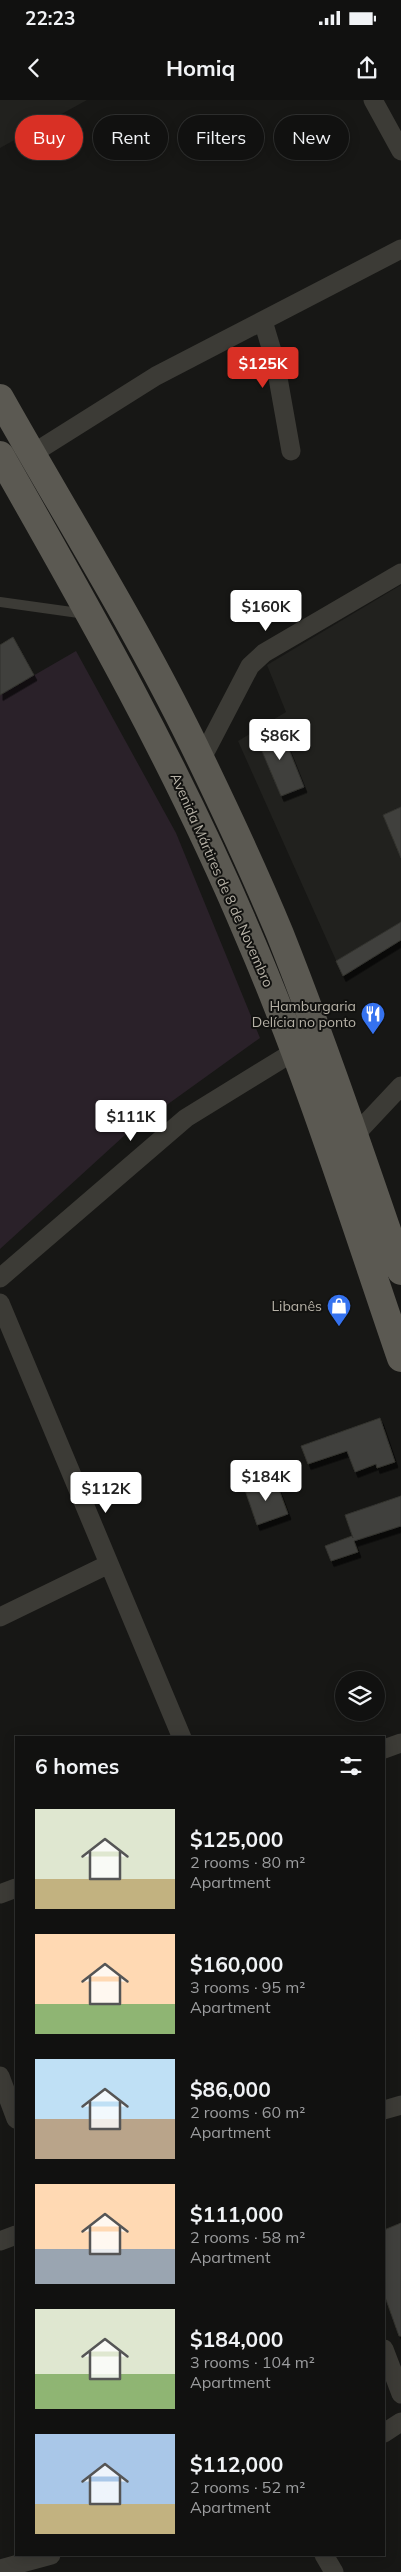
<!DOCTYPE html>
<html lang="en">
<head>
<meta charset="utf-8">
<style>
	:root { --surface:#111110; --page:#1e1f1e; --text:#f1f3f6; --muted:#9c9d9f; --line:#303130; --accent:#d93025 }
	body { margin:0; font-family:Mulish,sans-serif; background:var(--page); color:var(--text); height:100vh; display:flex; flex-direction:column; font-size:19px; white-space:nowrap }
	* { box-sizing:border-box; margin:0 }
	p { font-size:16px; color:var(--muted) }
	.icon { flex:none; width:28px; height:28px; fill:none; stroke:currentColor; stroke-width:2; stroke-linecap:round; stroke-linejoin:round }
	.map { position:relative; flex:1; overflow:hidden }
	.sheet { position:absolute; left:15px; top:1636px; width:370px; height:820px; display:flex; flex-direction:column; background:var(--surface); border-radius:0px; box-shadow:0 2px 12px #0003,0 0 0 1px var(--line) }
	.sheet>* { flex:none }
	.top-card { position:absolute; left:15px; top:15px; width:371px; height:45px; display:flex; gap:10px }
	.controls { position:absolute; left:335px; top:1571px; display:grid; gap:10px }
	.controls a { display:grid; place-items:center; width:50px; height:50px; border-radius:50%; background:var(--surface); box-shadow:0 2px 12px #0003,0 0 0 1px var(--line); font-size:25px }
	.price { position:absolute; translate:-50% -42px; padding:0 11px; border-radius:5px; background:#fff; color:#222; font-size:16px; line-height:32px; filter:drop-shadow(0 1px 2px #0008) }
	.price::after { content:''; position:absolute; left:50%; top:30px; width:15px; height:11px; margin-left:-8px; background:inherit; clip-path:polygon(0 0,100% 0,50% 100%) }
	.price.active { background:var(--accent); color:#fff }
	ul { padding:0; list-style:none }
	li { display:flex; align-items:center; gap:15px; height:125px; padding:0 20px }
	li span { display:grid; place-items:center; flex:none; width:140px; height:100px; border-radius:0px; color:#555 }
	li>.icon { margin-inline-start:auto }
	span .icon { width:60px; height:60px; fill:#fffc; stroke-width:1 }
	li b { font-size:21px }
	h2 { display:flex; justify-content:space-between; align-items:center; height:60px; padding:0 20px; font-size:21px }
	.chip { padding:0 18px; border-radius:22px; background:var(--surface); box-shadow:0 2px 12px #0003,0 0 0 1px var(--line); font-size:18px; line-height:45px }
	.chip.active { background:var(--accent); color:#fff }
	.status { display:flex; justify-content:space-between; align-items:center; height:35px; padding:0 25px; background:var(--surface); direction:ltr }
	.status svg { height:14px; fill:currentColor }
	header { display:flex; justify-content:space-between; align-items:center; height:65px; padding:0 20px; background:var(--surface); font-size:22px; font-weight:700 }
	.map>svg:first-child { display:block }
	.built { fill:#21211e }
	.green { fill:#2a2129 }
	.building { fill:#41413c; stroke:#33332f; filter:url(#shadow) }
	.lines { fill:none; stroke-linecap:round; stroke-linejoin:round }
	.lane { stroke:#3c3b36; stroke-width:10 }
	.street { stroke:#3c3b36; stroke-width:19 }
	.primary { stroke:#5b5952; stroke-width:28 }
	.labels { text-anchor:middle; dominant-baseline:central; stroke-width:4; stroke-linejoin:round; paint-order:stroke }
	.street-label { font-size:14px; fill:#b7b2a7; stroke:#121210 }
	.poi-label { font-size:14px; fill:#b7b2a7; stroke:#121210; text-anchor:end }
</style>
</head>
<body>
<div class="status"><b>22:23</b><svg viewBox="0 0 49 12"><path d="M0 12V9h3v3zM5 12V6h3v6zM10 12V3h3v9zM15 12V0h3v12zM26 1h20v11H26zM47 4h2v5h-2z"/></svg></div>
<header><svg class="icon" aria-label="back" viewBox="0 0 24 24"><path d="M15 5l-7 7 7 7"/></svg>Homiq<svg class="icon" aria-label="share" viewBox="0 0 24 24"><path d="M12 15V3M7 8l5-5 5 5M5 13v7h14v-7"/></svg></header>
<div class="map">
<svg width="401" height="2472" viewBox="0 0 401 2472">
	<defs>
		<filter id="shadow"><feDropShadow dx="3" dy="5.5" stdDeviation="0" flood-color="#0009"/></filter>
	</defs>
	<rect width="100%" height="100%" fill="#171715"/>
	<path class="built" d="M0,0H87L0,48Z
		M401,485V840L343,876L238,641L286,612L267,565Z"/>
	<path class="green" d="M76,551L176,733L260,938L125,1035L0,1149V595Z"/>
	<path class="building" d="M13,537L34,575L0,595V545Z
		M280,627L304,687L281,696L256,637Z
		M401,707V758L383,715Z
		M401,822V840L343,876L336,861Z
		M380,1318L395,1362L377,1368L376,1364L355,1372L347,1351L308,1364L301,1346Z
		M275,1379L288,1414L257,1425L245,1390Z
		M401,1396V1426L354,1441L358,1452L331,1461L325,1446L352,1436L353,1438L345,1415Z
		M401,2123V2236H399L384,2194V2130Z"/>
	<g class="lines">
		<path class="lane" d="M0,502L86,514"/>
		<path class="street" d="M373,0L401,51
			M263,221L275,261L291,351
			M32,354L156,276L401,149
			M201,660L250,566L264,553L401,473
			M354,1036L401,986
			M0,1178L186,1018L295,951
			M0,1203L182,1638
			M0,1517L109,1464
			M384,1649L401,1643
			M0,1794L16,1788
			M0,1976L16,2019
			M384,2010L401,2005
			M0,2141L16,2135
			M384,2249L401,2294
			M384,2333L401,2322
			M324,2455L334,2472
			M0,2469L51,2455"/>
		<path class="primary" d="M0,298C68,419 142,536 202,662C229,718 256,776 280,834C324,945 362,1058 401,1171
			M0,355C89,511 177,666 247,832C307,971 352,1115 401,1258"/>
	</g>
	<defs>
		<symbol id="restaurant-pin" viewBox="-11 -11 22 30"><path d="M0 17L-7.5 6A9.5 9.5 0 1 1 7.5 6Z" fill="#3572ef" stroke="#121210"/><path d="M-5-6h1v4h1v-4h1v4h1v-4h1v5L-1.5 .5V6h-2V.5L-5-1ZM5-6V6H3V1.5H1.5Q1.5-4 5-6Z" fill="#fff"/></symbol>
		<symbol id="shop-pin" viewBox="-11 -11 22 30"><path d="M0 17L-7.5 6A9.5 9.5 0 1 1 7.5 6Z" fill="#3572ef" stroke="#121210"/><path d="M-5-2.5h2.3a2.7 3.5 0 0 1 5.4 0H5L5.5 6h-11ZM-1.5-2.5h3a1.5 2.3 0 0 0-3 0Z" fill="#fff"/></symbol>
	</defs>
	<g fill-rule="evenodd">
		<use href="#restaurant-pin" x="359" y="900" width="28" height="38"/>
		<use href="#shop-pin" x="325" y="1192" width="28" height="38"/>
	</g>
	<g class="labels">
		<g class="street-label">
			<text transform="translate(222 780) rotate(66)">Avenida Mártires de 8 de Novembro</text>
		</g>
		<g class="poi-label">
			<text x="356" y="906">Hamburgaria<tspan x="356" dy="16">Delícia no ponto</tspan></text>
			<text x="322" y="1206">Libanês</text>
		</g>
	</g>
</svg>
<div class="controls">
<a><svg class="icon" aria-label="layers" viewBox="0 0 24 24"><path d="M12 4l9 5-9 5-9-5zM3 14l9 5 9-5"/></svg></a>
</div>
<b class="price active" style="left:263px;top:289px">$125K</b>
<b class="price" style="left:266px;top:532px">$160K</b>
<b class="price" style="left:280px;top:661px">$86K</b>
<b class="price" style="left:131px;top:1042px">$111K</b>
<b class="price" style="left:266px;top:1402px">$184K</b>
<b class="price" style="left:106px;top:1414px">$112K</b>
<div class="top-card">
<a class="chip active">Buy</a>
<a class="chip">Rent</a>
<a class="chip">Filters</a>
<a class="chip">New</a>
</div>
<section class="sheet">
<h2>6 homes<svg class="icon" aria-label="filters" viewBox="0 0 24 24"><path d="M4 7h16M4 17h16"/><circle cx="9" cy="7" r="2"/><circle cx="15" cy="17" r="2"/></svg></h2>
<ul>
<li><span style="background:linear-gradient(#dfe7d0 70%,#c2b280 0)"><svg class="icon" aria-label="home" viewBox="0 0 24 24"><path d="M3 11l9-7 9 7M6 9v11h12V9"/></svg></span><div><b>$125,000</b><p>2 rooms · 80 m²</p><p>Apartment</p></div></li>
<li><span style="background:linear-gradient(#ffd9b3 70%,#8fb573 0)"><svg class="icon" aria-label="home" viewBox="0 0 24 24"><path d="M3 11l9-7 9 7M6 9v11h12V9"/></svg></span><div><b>$160,000</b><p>3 rooms · 95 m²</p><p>Apartment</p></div></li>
<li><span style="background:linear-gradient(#bfe0f5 60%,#b9a48a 0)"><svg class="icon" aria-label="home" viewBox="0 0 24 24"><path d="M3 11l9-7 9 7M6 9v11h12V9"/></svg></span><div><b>$86,000</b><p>2 rooms · 60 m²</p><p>Apartment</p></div></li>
<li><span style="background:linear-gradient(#ffd9b3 65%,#9aa5b1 0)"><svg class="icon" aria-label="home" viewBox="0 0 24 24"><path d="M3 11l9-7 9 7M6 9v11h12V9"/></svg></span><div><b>$111,000</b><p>2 rooms · 58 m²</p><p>Apartment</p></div></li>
<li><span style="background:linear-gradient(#dfe7d0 65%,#8fb573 0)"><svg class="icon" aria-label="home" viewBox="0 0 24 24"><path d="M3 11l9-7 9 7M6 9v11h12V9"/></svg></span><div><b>$184,000</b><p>3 rooms · 104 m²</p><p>Apartment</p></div></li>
<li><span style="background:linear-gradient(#a9c7e8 70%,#c2b280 0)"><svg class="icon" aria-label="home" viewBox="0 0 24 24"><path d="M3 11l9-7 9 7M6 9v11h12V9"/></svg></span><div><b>$112,000</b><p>2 rooms · 52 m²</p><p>Apartment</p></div></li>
</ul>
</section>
</div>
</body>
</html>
